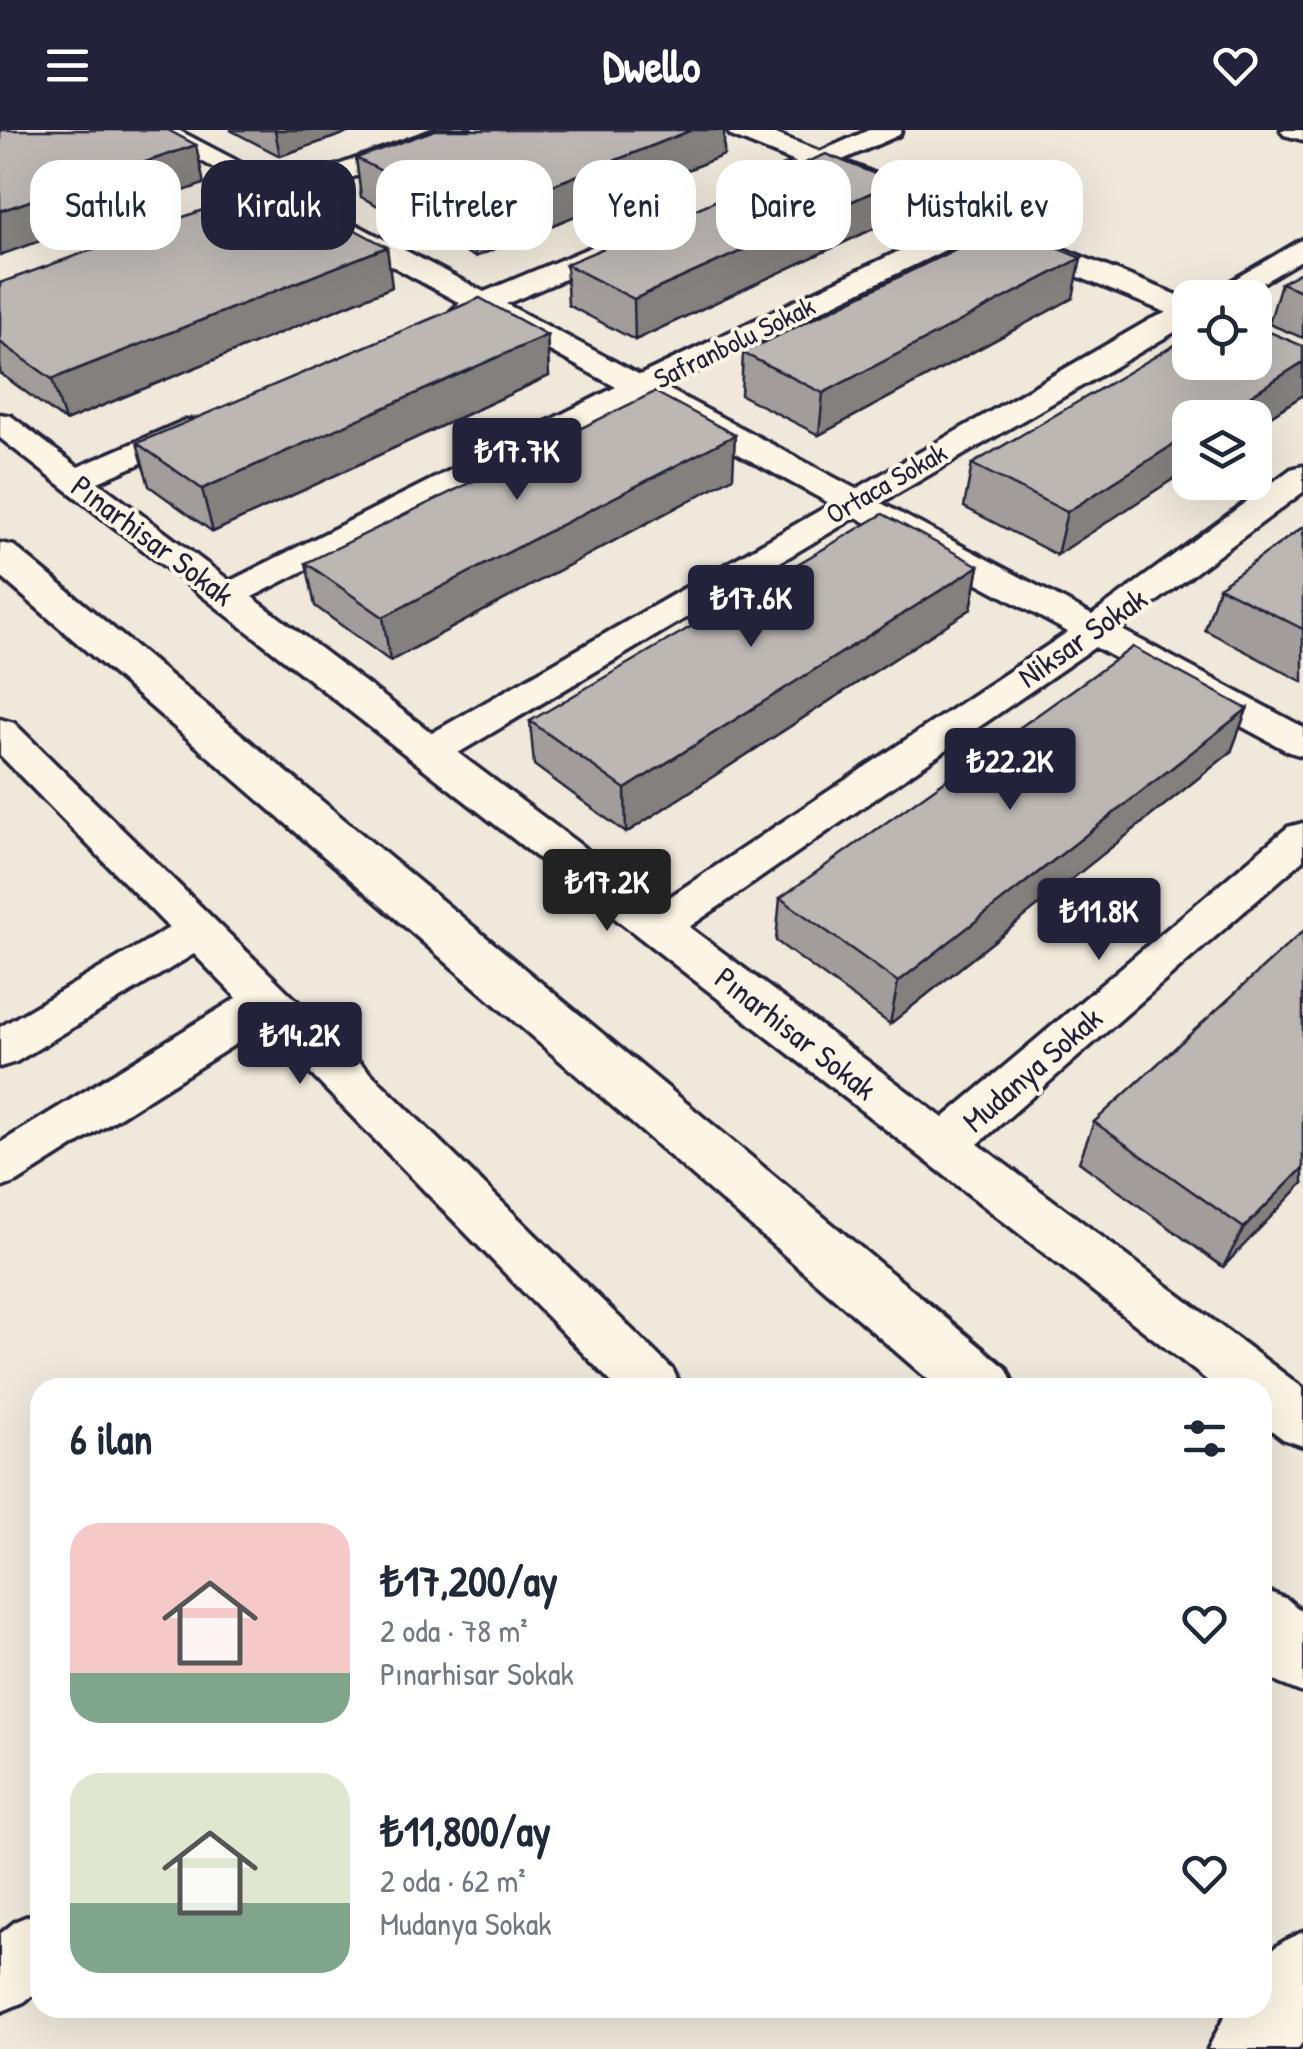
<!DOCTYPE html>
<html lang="tr">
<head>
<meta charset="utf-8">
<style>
	:root { --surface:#fff; --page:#f6f6f7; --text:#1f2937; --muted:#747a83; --accent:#22223b }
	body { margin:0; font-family:"Patrick Hand",sans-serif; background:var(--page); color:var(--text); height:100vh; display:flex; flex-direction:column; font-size:38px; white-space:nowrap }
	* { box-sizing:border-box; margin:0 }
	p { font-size:32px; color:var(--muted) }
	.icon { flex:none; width:55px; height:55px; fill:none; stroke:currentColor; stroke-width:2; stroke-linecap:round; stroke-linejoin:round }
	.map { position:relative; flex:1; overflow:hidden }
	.panel { position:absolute; left:30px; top:1248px; width:1242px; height:640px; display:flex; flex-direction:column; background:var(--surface); border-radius:30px; box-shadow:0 10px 40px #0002 }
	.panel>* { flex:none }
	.top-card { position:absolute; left:30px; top:30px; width:1245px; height:90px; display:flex; gap:20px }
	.fabs { position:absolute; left:1172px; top:150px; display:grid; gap:20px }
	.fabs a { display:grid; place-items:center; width:100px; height:100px; border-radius:20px; background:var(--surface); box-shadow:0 10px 40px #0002; font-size:50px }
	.price { position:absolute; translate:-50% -85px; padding:0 22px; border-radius:10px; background:var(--accent); color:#fff; font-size:32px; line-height:65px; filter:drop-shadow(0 2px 5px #0008) }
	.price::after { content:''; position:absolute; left:50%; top:60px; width:30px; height:22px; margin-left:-15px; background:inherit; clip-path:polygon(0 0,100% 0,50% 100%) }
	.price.active { background:#222; color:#fff }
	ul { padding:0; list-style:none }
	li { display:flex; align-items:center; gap:30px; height:250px; padding:0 40px }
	li span { display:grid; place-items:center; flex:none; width:280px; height:200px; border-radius:30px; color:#555 }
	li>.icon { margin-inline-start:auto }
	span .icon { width:120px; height:120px; fill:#fffc; stroke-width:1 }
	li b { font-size:42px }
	h2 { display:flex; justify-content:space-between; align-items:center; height:120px; padding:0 40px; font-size:42px }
	.chip { padding:0 35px; border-radius:30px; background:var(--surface); box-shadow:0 10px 40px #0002; font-size:35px; line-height:90px }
	.chip.active { background:var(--accent); color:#fff }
	header { display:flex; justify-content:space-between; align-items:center; height:130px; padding:0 40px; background:var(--accent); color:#fff; font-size:45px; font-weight:700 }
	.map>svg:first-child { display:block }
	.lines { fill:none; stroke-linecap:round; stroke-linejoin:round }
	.minor-casing { stroke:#22223b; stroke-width:7 }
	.tertiary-casing { stroke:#22223b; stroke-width:7 }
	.minor { fill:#fcf5e5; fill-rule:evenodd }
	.tertiary { fill:#fcf5e5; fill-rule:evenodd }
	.wall { fill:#a29d9a; stroke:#22223b; stroke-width:2.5 }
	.shaded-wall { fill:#84807d; stroke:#22223b; stroke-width:2.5 }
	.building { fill:#bcb7b3; stroke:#22223b; stroke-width:2.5 }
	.labels { text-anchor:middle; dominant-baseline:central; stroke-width:8; stroke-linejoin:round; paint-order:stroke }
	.far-street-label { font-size:28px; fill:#22223b; stroke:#fcf5e5 }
	.street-label { font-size:32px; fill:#22223b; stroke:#fcf5e5 }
</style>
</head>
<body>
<header><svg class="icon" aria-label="menu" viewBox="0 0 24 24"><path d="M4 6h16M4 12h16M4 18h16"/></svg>Dwello<svg class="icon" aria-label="heart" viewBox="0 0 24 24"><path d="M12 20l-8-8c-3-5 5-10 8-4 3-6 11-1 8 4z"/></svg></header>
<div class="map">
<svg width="1303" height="1919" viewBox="0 0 1303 1919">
	<rect width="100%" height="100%" fill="#efe8db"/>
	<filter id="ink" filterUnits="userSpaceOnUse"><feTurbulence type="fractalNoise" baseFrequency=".01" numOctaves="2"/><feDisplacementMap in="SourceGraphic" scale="20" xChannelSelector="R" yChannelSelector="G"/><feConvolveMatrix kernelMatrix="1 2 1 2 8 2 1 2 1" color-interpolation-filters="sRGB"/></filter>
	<g filter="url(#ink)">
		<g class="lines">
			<defs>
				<path id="minor" d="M148,0H178L283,55L435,0H470L467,5L302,66L484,162L615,107H635L639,113L635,119L506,174L640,245L966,89H984L988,95L984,101L664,257L856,359L1151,189L1190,173V193L881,373L1092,485L1291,339L1303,336V362L1120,499L1303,597V626L1289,622L1095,517L689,797L943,988L1288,697L1303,693V730L978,1014L1303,1258V1316L1283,1309L1262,1293V1258H1217L0,308V284L11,286L78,337L186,290H208L213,297L208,304L98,352L230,451L616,257L482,184L465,190L455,187L451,181L460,173L279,74L261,80L252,78L248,72L259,64ZM639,270L831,374L432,603L252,467ZM856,387L1068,502L659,774L458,623Z
					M869,0H902L899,5L783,56H765L761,51L765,46Z
					M1281,0H1303V10L1284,5Z
					M1303,109V129L1237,168H1202Z
					M0,589L14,593L673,1240L681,1258H617L264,896L17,1052L0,1058V1013L237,868L194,824L16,932L0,937V897L169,798L0,625Z
					M40,1781V1859L24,1872L0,1882V1804L16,1791Z"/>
				<path id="tertiary" d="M727,0H766L1190,170V192L731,6Z
					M0,413L14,416L1006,1238L1015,1258H938L0,446Z
					M1262,1459L1287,1469L1303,1483V1563L1278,1553L1262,1540Z
					M1303,1802V1911L1298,1919H1208L1229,1878H1262C1262,1832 1258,1821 1303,1802Z"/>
			</defs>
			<use href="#minor" class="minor-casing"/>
			<use href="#tertiary" class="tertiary-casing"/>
			<use href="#minor" class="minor"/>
			<use href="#tertiary" class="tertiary"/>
		</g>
		<path class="wall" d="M230,0H355L280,26Z
			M435,0H724V25L475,127L361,67L356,28Z
			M890,91L635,210L568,175L566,134Z
			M1303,141V208L1269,194L1281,153Z
			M0,153L392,157L65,291L0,243Z
			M1073,168L819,305L741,265L743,223Z
			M547,205L549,246L213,402L149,356L137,313Z
			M1303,216V265L1255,296V288L1057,425L964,377L972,334Z
			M733,347L390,531L315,476L306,433Z
			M1303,397V552L1205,500L1219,457Z
			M979,436L971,479L626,703L534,635L530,591Z
			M1247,579L1231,622L890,894L776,811L780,768Z
			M1094,992L1303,1053L1223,1137L1079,1032Z"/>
		<path class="shaded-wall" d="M275,0H355L280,26Z
			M692,0H724V25L475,127L472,87Z
			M196,15L204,54L0,125V81Z
			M895,52L890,91L635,210L634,169Z
			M387,117L392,157L65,291L52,249Z
			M1081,128L1073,168L819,305L823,263Z
			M547,205L549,246L213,402L202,359Z
			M1303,232V265L1255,296V288H1215Z
			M1190,304V338L1057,425L1067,382Z
			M735,305L733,347L390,531L383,487Z
			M979,436L971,479L626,703L625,659Z
			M1247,579L1231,622L890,894L898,852Z
			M1303,1038V1053L1223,1137L1244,1098Z"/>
		<path class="building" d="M0,0H168L196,15L0,81Z
			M435,0H692L472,87L356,28Z
			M826,24L895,52L634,169L566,134Z
			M272,55L387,117L52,249L0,212V153Z
			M1003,96L1081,128L823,263L743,223Z
			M1303,141V162L1281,153Z
			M480,168L547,205L202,359L137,313Z
			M1255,196L1303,216V232L1215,288H1190V304L1067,382L972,334L1190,206V232H1255Z
			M655,262L735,305L383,487L306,433Z
			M883,384L979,436L625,659L530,591Z
			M1303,397V499L1219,457Z
			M1133,517L1247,579L898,852L780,768Z
			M1303,801V1038L1244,1098L1094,992Z"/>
	</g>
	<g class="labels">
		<g class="far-street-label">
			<text transform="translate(734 212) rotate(-26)">Safranbolu Sokak</text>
			<text transform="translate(886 353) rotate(-30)">Ortaca Sokak</text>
		</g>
		<g class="street-label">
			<text transform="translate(153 410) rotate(37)">Pınarhisar Sokak</text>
			<text transform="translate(1082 507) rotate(-35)">Niksar Sokak</text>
			<text transform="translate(796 903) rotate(38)">Pınarhisar Sokak</text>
			<text transform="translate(1032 939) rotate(-41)">Mudanya Sokak</text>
		</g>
	</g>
</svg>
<div class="fabs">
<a><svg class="icon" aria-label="locate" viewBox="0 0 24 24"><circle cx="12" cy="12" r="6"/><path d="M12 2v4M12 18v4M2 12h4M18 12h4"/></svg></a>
<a><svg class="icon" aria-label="layers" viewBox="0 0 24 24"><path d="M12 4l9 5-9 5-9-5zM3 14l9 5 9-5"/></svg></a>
</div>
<b class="price" style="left:517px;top:373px">₺17.7K</b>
<b class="price" style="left:751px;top:520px">₺17.6K</b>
<b class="price" style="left:1010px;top:683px">₺22.2K</b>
<b class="price active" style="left:607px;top:804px">₺17.2K</b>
<b class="price" style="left:1099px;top:833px">₺11.8K</b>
<b class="price" style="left:300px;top:957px">₺14.2K</b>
<div class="top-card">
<a class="chip">Satılık</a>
<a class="chip active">Kiralık</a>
<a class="chip">Filtreler</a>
<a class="chip">Yeni</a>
<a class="chip">Daire</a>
<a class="chip">Müstakil ev</a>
</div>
<section class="panel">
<h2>6 ilan<svg class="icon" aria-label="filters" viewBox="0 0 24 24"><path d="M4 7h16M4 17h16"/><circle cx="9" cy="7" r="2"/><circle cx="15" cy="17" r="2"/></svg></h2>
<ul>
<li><span style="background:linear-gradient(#f6c9c9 75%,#7fa58c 0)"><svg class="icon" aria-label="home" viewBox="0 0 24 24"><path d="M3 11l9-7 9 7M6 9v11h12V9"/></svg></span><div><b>₺17,200/ay</b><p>2 oda · 78 m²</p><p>Pınarhisar Sokak</p></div><svg class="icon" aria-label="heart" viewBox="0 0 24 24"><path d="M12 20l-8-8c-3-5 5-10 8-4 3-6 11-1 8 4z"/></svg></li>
<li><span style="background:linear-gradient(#dfe7d0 65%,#7fa58c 0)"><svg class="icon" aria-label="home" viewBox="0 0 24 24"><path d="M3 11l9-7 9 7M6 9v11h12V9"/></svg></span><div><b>₺11,800/ay</b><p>2 oda · 62 m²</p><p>Mudanya Sokak</p></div><svg class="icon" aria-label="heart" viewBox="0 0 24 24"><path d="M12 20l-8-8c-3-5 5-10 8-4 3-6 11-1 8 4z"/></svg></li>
</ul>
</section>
</div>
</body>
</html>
